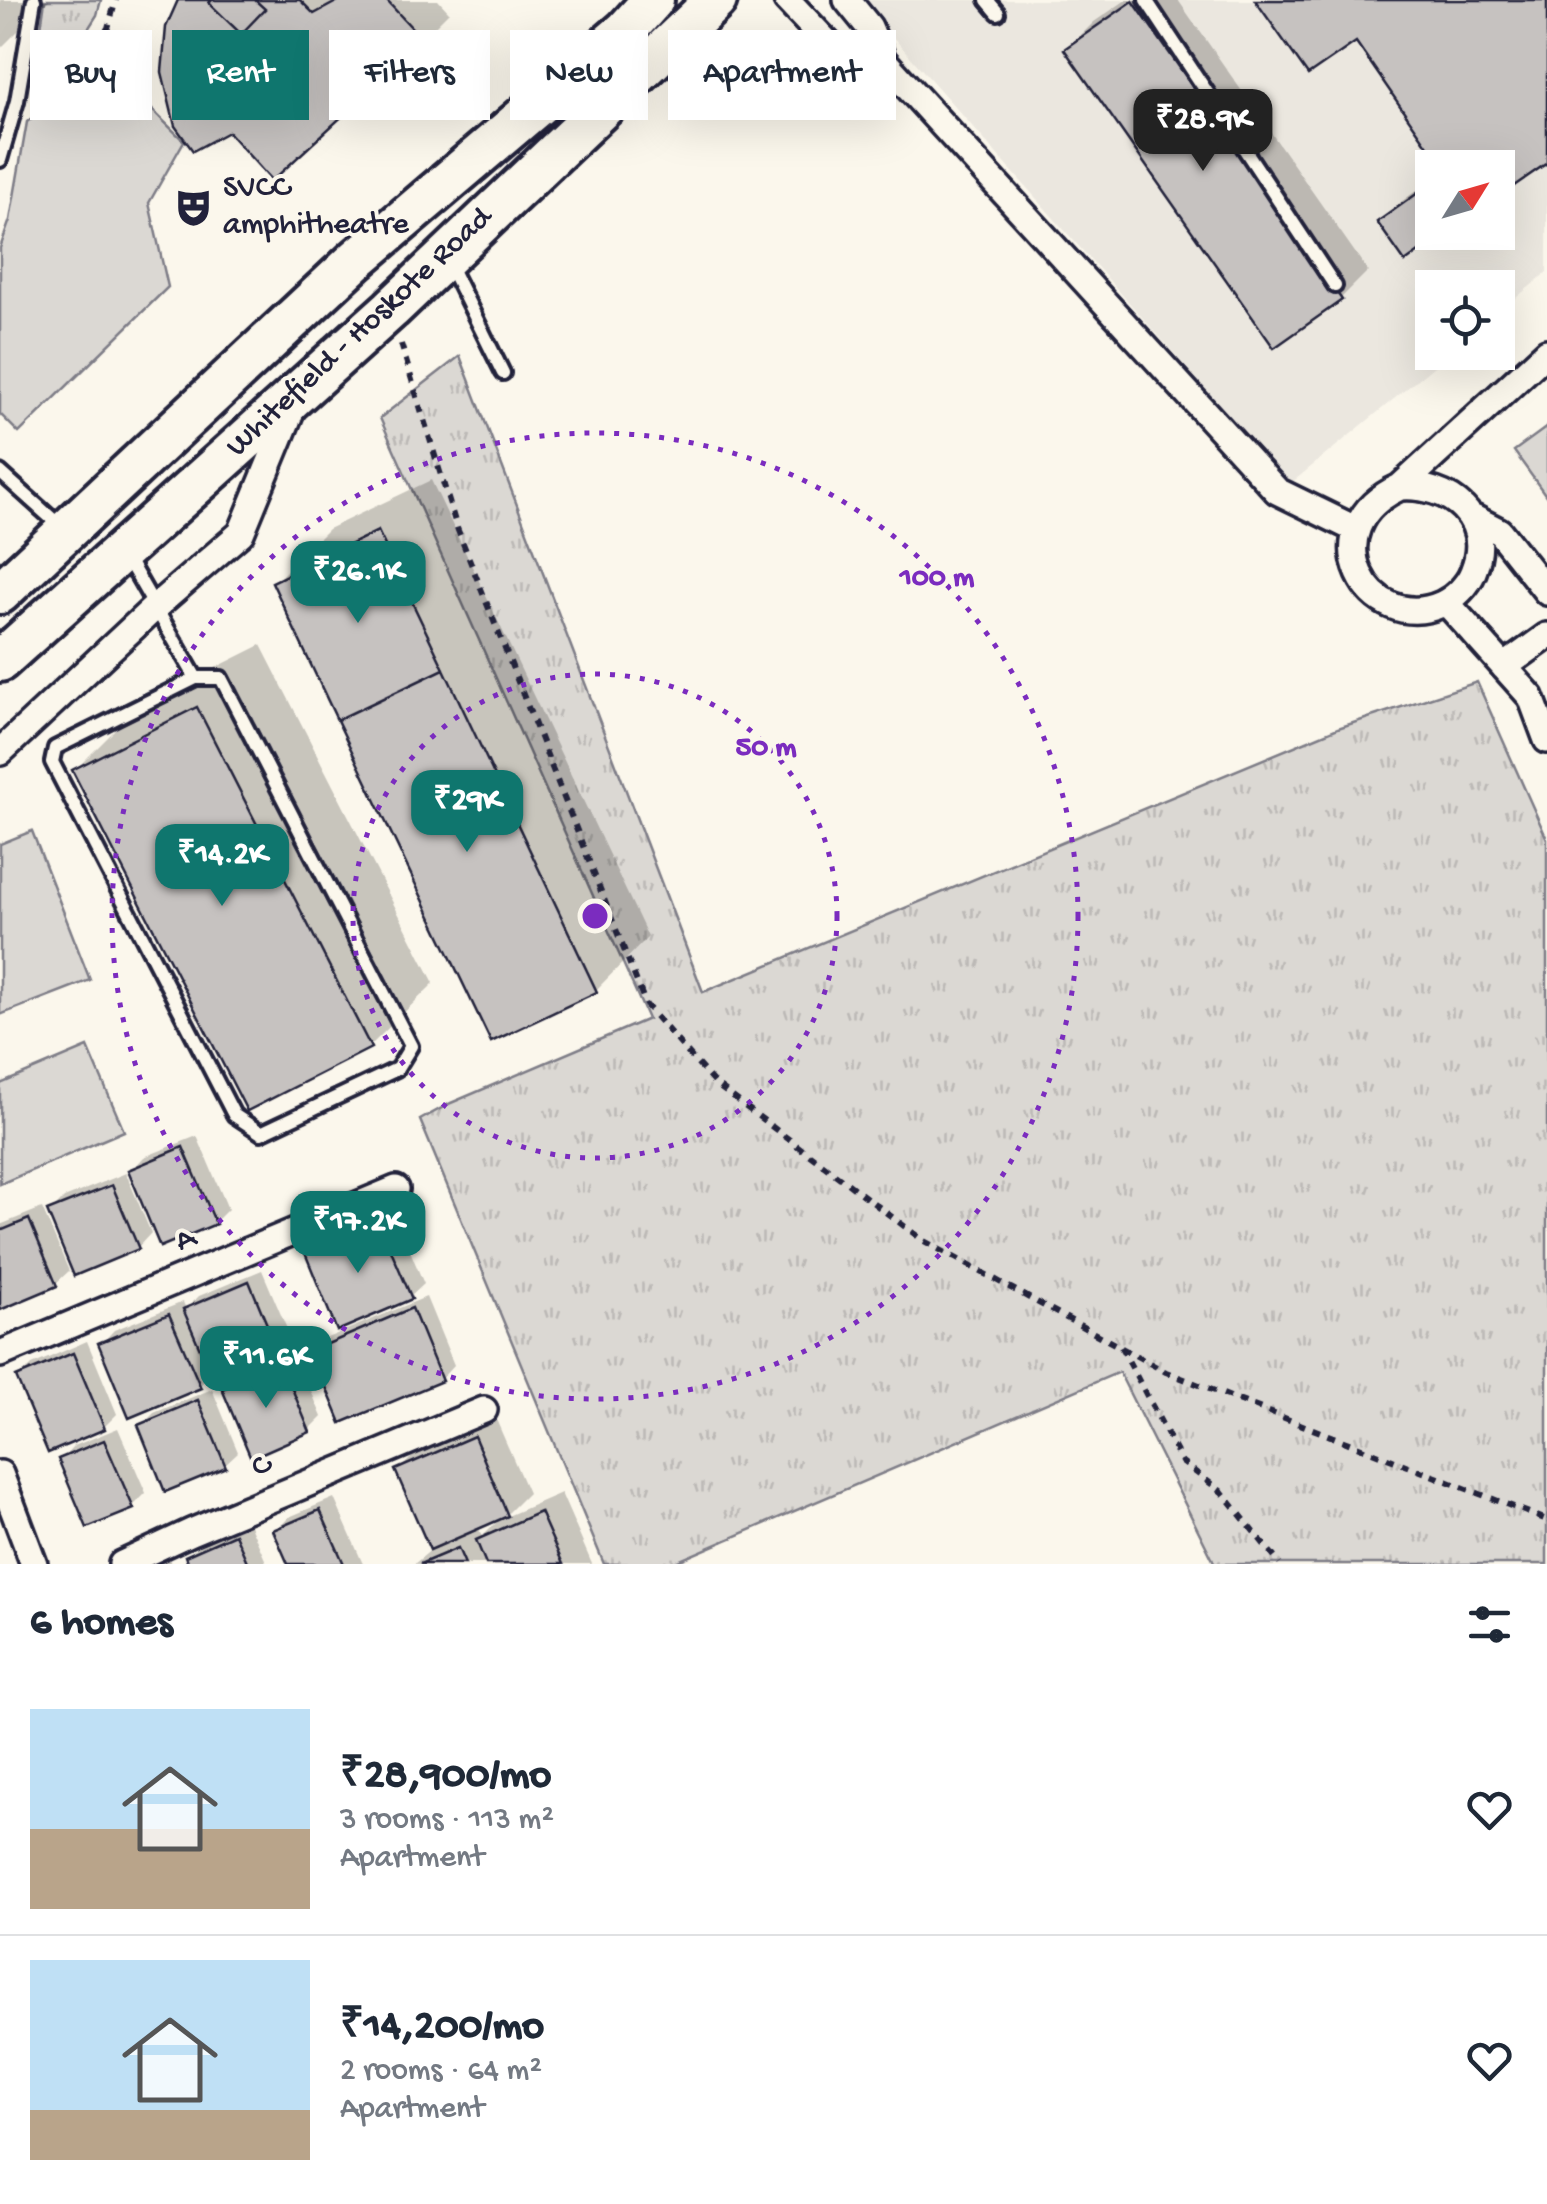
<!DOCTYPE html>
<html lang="en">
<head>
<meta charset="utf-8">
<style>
	:root { --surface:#fff; --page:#f6f6f7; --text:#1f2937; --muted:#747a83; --line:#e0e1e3; --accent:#0f766e }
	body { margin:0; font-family:"Gochi Hand",sans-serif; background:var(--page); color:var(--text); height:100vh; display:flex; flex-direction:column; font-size:38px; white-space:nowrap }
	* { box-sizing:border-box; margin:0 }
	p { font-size:32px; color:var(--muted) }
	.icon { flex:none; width:55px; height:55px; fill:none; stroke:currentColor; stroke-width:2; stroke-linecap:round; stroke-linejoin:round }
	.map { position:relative; height:1564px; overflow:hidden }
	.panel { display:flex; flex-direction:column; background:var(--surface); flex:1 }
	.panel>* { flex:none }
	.guide { position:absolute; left:30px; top:30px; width:1000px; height:90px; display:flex; gap:20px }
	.needle { width:65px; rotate:53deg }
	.buttons { position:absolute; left:1415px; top:150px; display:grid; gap:20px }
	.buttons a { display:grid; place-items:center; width:100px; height:100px; border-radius:0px; background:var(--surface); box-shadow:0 10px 40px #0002; font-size:50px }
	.price { position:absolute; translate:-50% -85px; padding:0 22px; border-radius:20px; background:var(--accent); color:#fff; font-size:32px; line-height:65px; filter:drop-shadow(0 2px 5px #0008) }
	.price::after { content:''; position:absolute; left:50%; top:60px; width:30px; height:22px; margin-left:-15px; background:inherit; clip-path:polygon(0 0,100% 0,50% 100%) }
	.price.current { background:#222; color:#fff }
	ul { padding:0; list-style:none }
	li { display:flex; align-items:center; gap:30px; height:250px; padding:0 30px }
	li+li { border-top:2px solid var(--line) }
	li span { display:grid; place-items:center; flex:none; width:280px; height:200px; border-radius:0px; color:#555 }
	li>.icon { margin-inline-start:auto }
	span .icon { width:120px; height:120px; fill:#fffc; stroke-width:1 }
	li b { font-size:42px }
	h2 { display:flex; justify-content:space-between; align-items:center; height:120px; padding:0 30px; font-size:42px }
	.pill { padding:0 35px; border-radius:0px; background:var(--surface); box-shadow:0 10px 40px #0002; font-size:35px; line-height:90px }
	.pill.current { background:var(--accent); color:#fff }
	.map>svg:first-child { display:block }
	.built { fill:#ebe7df; fill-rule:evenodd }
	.grass { fill:url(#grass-tufts); stroke:#7e7d87; stroke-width:2.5 }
	.garden { fill:#dbd8d3; stroke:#7e7d87; stroke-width:2.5 }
	.shadow { fill:#0003; fill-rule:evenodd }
	.building { fill:#c6c2c0; stroke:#22223b; stroke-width:2.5 }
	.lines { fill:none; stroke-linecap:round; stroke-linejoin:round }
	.lane-casing { stroke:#22223b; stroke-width:20 }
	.street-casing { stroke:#22223b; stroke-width:32 }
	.primary-casing { stroke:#22223b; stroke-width:48 }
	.path { stroke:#22223b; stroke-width:6; stroke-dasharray:8 8; stroke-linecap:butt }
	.lane { stroke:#fbf7ec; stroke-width:12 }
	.street { stroke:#fbf7ec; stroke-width:25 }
	.primary { stroke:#fbf7ec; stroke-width:40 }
	.ring { fill:none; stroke:#7b2cbf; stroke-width:5; stroke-dasharray:5 10 }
	.labels { text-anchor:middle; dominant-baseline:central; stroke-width:8; stroke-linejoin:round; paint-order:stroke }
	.poi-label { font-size:32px; fill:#22223b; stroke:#fbf7ec; text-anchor:start }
	.street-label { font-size:32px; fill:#22223b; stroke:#fbf7ec }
	.centre { fill:#7b2cbf; stroke:#fbf7ec; stroke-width:5 }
	.ring-label { font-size:30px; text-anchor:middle; font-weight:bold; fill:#7b2cbf; stroke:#fbf7ec; stroke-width:8; stroke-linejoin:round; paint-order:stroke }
</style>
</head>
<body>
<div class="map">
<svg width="1547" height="1564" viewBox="0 0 1547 1564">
	<defs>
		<pattern id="grass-tufts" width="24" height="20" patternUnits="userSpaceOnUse" patternTransform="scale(2.5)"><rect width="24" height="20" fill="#dbd8d3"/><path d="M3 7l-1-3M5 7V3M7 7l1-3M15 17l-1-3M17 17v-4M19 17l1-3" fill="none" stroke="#bcb9b6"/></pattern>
	</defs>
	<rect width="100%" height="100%" fill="#fbf7ec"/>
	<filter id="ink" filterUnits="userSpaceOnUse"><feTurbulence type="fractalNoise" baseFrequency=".01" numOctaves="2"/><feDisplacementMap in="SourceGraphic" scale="20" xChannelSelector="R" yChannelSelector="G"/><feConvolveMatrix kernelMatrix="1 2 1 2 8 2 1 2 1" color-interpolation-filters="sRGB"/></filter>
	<g filter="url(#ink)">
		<path class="built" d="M860,0H1547V272L1498,313V288H1432V352L1450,353L1290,484ZM1432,168H1498V232H1432Z"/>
		<path class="grass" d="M45,0H101L97,15L68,61L37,56Z
			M460,356L703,992L1338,728L1477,682L1547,839V1564H1215L1119,1372L671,1564H604L420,1120L451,1103L648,1019L380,418Z"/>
		<path class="garden" d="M101,60L184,141L149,203L168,287L19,433L0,414V248L10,220L27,122Z
			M1547,427V497L1514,451Z
			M32,831L90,980L0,1015V844Z
			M88,1047L124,1131L0,1184V1084Z"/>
		<path class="shadow" d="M0,0H49L0,49Z
			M181,0H438L449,12L422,39Z
			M1126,0H1178L1368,271L1340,299L1067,49L1094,22Z
			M1432,179V232L1406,258L1380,222L1401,202Z
			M431,480L648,937L596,990L275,582L328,529Z
			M261,645L434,983L370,1046L75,770L139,706Z
			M197,1136L228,1209L215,1222L131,1171L144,1157Z
			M126,1173L151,1233L138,1247L50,1212L64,1198Z
			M42,1208L69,1271L55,1284L0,1307V1225Z
			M393,1210L424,1284L410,1297L307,1254L321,1240Z
			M262,1270L290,1336L277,1349L213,1373L199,1386L101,1344L114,1330L183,1302L186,1309L199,1296Z
			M426,1297L454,1365L441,1379L314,1351L327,1338Z
			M87,1341L117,1414L104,1427L19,1378L32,1365Z
			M295,1352L322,1417L309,1430L225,1390L238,1376Z
			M212,1389L238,1452L224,1465L141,1426L154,1413Z
			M495,1417L528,1493L503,1518L561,1493L592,1564H414L432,1549L398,1471L419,1450ZM504,1515L482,1537L478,1526Z
			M118,1428L146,1493L132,1507L61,1460L74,1446Z
			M334,1498L363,1564H290L276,1531L289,1517Z
			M249,1523L267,1564H191L188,1557L201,1543Z
			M168,1556L171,1564H150Z"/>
		<path class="building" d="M178,0H300L314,14L340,0H386L424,41L272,181L228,132L193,151L175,126L162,72L166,27Z
			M212,0H255L265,9L241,34L209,3Z
			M1255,0H1547V163L1498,197V168H1443L1356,42L1308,75Z
			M1133,1L1342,300L1274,348L1064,49Z
			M1432,183V232H1447L1405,262L1377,222Z
			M378,531L444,669L337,720L272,582Z
			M444,669L597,992L491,1042L337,720Z
			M197,707L371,1048L247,1111L72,770Z
			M183,1147L216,1224L160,1247L128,1170Z
			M112,1185L139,1249L74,1276L47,1211Z
			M29,1219L57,1286L0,1310V1231Z
			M379,1222L412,1299L337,1331L305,1253Z
			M249,1281L278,1351L213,1379L183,1309Z
			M412,1308L442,1381L341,1423L311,1351Z
			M169,1314L201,1388L129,1418L98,1343Z
			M73,1353L105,1429L48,1453L16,1377Z
			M282,1364L310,1432L251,1458L222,1389Z
			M198,1400L226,1467L165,1492L138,1425Z
			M474,1436L508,1516L430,1550L395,1470Z
			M104,1440L134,1509L87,1528L58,1459Z
			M320,1510L344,1564H288L273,1530Z
			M540,1512L563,1564H486L476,1540Z
			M235,1534L248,1564H188L185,1556Z
			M458,1548L465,1564H420Z"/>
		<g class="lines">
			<defs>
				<path id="lane" d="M987,0L998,13
					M1146,0L1335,286
					M0,160L17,101L34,0
					M448,262L503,373
					M0,472L61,527
					M126,556L196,678L55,748L52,762L234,1115L261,1133L397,1069L411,1046L221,678H196"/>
				<path id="street" d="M787,0L838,54L883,60L869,27L847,0
					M883,60L1277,491L1355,529
					M1400,487C1449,483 1495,519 1473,572C1468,585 1455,598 1442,604C1368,637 1309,528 1400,487L1547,352
					M1470,516L1499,531L1547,592
					M1446,602L1531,697L1547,740
					M1504,667L1547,636
					M0,752L154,608L241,533L294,404
					M0,1354L396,1189
					M0,1474L34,1564
					M122,1564L191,1532L484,1410"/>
				<path id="primary" d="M0,593L356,260L626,30L653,0
					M0,661L391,309L716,0"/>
			</defs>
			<use href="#lane" class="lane-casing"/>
			<use href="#street" class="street-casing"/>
			<use href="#primary" class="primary-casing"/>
			<path class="path" d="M40,94L73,82L108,28L116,0
				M401,344L457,528L646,1005L714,1083L924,1241L1166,1372L1547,1520
				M1121,1347L1182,1462L1222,1492L1280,1564"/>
			<use href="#lane" class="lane"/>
			<use href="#street" class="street"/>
			<use href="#primary" class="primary"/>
		</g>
	</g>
	<g class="ring">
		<circle cx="595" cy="916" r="242"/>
		<circle cx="595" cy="916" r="483"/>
	</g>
	<defs>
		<symbol id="theatre-bare" viewBox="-9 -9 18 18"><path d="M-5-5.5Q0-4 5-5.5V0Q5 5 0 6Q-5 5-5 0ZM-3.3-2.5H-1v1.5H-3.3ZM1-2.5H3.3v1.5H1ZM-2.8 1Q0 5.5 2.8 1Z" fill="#22223b" stroke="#fbf7ec" stroke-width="2.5" paint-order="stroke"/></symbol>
	</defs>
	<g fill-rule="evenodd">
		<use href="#theatre-bare" x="166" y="180" width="55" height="55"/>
	</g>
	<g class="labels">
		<g class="poi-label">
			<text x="223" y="189">SVCC<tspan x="223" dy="37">amphitheatre</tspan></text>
		</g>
		<g class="street-label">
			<text transform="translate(360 333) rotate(-43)">Whitefield - Hoskote Road</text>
			<text transform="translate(186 1241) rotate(-23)">A</text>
			<text transform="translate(262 1467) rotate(-23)">C</text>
		</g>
	</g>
	<circle cx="595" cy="916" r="15" class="centre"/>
	<g class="ring-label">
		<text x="937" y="585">100 m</text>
		<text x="766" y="755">50 m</text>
	</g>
</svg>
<div class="buttons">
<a><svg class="needle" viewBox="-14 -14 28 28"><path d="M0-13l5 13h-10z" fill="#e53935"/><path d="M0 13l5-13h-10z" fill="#747a83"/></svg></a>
<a><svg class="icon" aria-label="locate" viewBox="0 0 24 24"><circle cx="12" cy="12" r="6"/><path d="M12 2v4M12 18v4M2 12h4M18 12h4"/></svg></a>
</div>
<b class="price current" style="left:1203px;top:174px">₹28.9K</b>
<b class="price" style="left:358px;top:626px">₹26.1K</b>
<b class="price" style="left:467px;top:855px">₹29K</b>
<b class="price" style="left:222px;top:909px">₹14.2K</b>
<b class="price" style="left:358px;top:1276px">₹17.2K</b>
<b class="price" style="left:266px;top:1411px">₹11.6K</b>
<div class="guide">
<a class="pill">Buy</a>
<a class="pill current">Rent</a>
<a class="pill">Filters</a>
<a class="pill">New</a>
<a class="pill">Apartment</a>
</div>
</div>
<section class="panel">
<h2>6 homes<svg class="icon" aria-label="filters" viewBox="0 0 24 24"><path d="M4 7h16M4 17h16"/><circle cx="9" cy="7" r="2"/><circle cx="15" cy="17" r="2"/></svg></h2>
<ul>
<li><span style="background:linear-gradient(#bfe0f5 60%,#b9a48a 0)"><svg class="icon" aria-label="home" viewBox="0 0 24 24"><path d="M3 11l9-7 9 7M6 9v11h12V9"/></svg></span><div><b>₹28,900/mo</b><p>3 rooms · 113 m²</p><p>Apartment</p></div><svg class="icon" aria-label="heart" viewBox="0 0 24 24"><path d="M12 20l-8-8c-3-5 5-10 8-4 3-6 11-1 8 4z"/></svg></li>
<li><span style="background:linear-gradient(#bfe0f5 75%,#b9a48a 0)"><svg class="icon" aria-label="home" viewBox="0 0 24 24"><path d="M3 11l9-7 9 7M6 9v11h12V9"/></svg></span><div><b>₹14,200/mo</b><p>2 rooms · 64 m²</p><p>Apartment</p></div><svg class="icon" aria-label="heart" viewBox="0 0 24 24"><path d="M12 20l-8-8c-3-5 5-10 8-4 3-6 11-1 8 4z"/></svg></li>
</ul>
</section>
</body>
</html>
